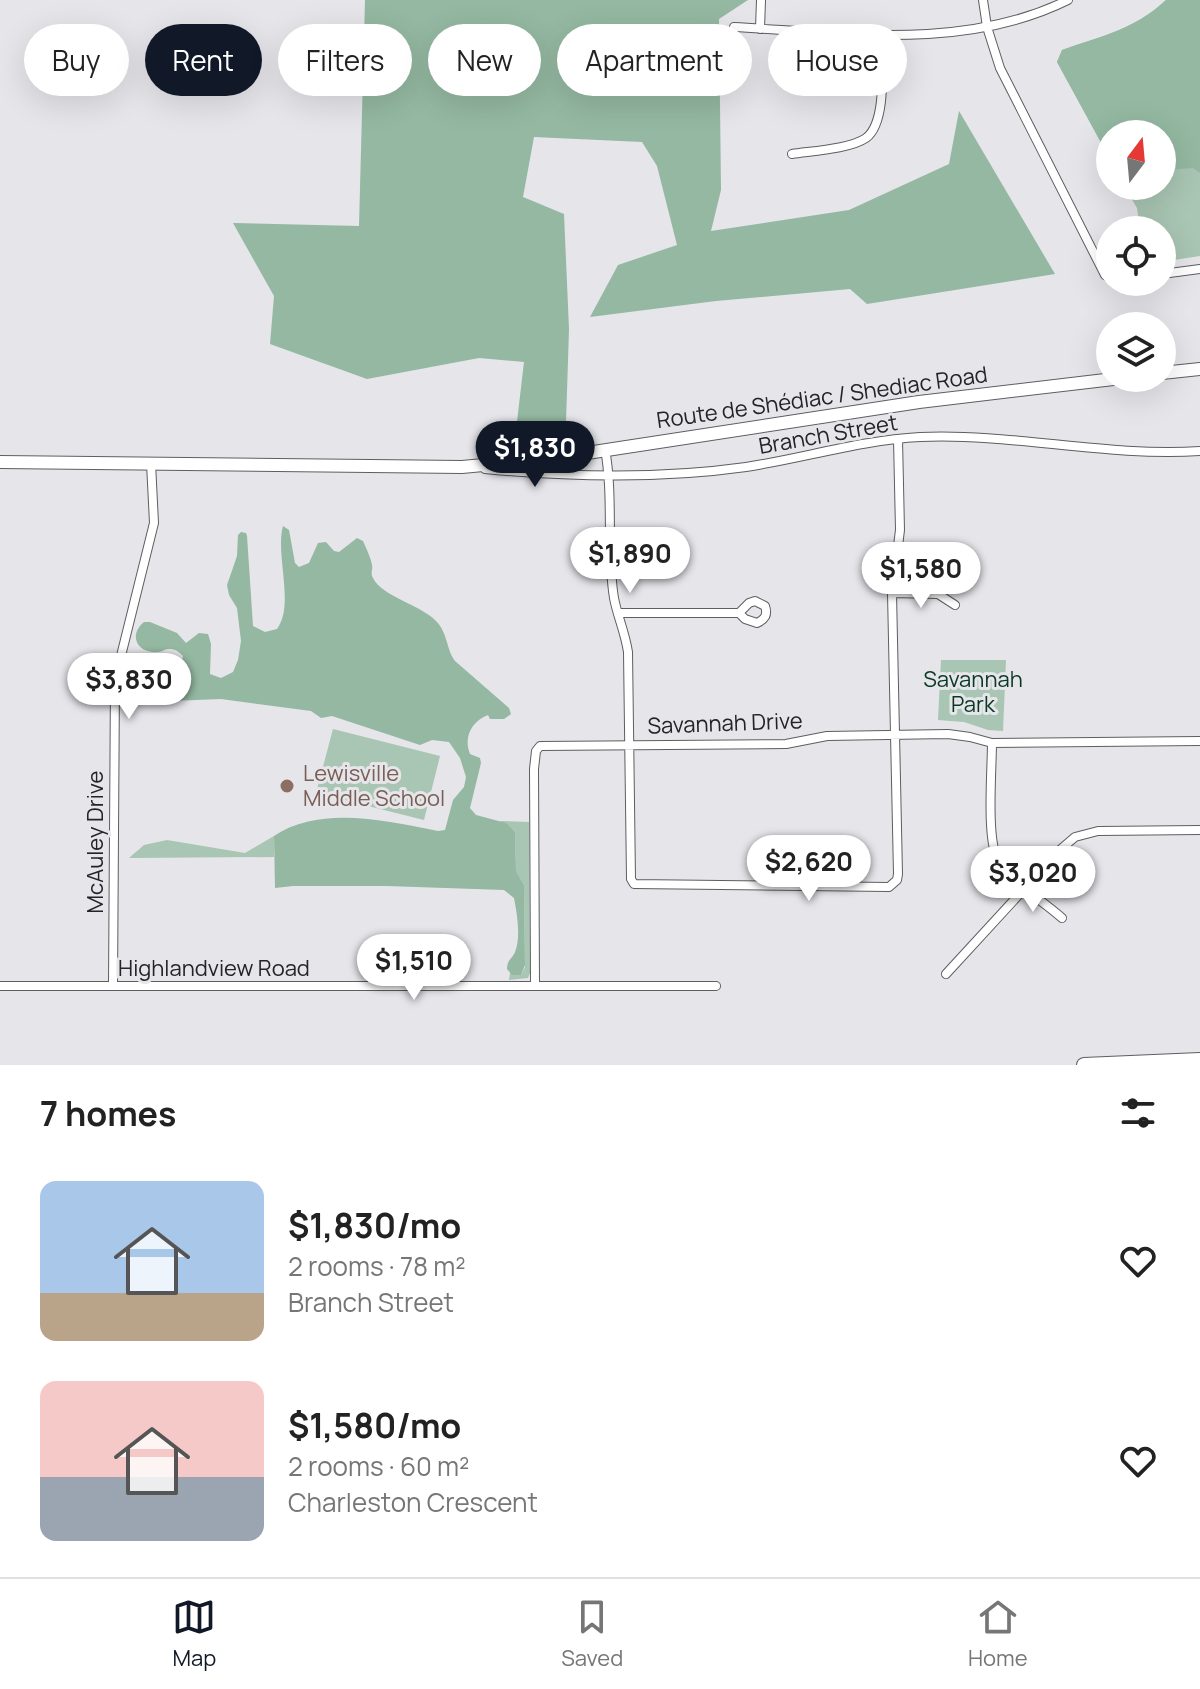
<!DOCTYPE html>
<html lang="en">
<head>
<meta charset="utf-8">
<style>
	:root { --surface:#fff; --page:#f6f6f6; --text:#222; --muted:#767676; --line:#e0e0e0; --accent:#111827 }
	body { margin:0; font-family:Manrope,sans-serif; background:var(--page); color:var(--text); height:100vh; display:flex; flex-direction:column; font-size:30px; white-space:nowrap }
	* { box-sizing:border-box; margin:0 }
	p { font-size:26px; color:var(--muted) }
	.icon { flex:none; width:44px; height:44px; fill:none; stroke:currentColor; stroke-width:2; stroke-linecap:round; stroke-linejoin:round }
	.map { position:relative; height:1065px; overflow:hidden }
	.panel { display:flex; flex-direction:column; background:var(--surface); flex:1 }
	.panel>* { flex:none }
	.top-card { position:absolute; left:24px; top:24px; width:1152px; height:72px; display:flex; gap:16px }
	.needle { width:52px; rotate:16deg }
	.buttons { position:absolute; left:1096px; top:120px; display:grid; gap:16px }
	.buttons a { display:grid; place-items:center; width:80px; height:80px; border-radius:50%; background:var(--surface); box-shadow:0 8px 32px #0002; font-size:40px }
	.price { position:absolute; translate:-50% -68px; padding:0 18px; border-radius:28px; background:#fff; color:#222; font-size:26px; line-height:52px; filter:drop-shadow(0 2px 4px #0008) }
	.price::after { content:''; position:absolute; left:50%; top:48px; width:24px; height:18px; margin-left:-12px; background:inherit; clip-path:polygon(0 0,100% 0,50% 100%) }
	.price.current { background:var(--accent); color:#fff }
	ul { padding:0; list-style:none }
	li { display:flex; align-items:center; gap:24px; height:200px; padding:0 40px }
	li span { display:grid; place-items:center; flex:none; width:224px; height:160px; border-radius:16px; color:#555 }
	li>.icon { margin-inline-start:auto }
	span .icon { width:96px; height:96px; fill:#fffc; stroke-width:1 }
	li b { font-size:34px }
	h2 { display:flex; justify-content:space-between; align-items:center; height:96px; padding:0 40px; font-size:34px }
	.chip { padding:0 28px; border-radius:36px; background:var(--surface); box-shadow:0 8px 32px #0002; font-size:28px; line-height:72px }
	.chip.current { background:var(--accent); color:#fff }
	.tab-bar { display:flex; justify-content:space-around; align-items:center; height:112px; border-top:2px solid var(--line); background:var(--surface); font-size:22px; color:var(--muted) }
	.tab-bar a { display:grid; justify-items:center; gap:4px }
	.tab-bar .current { color:var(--accent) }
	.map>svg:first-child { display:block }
	.green { fill:#a9c5b3 }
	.forest { fill:#94b8a1 }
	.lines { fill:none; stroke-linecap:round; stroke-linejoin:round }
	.street-casing { stroke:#5d5e62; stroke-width:10 }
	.primary-casing { stroke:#5d5e62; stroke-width:14 }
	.highway-casing { stroke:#5d5e62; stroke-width:16 }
	.street { stroke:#fff; stroke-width:8 }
	.primary { stroke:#fff; stroke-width:12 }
	.highway { stroke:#fff; stroke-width:14 }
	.education-dot { fill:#8d6e63; stroke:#e5e5ea; stroke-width:3 }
	.labels { text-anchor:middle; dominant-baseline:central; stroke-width:6; stroke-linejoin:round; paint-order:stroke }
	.street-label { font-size:22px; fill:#232425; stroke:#e5e5ea }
	.park-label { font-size:22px; fill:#093922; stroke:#e5e5ea }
	.education-label { font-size:22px; fill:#785e54; stroke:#e5e5ea; text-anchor:start }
</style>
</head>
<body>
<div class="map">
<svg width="1200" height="1065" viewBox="0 0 1200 1065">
	<rect width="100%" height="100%" fill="#e5e5ea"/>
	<path class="green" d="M1166,0H1200V256L1167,261L1162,230H1140L1137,208L1124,186H1162V134H1110V159L1057,62L1062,50C1101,36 1134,30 1166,0Z
		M941,660H1006L1003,731L988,730L964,722L938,720Z
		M333,729L440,756L424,820L316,793Z
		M500,821L529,822L530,973L528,978L509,980L510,973L521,975L525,967L524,885L516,871L515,832Z
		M274,836V857L129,858L144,845L167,840L245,853Z"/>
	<path class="forest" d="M365,0H748L719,19L721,190L711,231L849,210L949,164L959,111L1055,274L867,304L850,289L716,301L590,317L618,265L677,245L657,166L642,142L534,137L523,197L564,214L569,329L566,422L572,443L514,447L524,362L479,358L367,379L270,344L274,296L233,223L359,226Z
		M1166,0H1200V173L1193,168L1165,170L1164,159H1162V134H1110V159L1057,62L1062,50C1101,36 1134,30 1166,0Z
		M283,526L289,530L295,563L299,567L309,563L318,543L326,542L334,551L339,552L357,538L363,541C366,548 371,558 372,565C373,570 370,573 373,578C381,596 421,605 436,621C448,633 446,649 455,661L509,708L511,714L504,719H490L488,715C472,721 463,737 470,754L480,758L481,763L470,808L476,815L506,823L515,832L516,871L524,885L525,965L521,975H512L507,969C507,960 512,959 515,952C521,938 517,913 514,898L504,890L387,886H293L275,888L274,836C321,805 386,821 438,831L445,830L453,800L464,787L466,777L460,758L449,742L432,740L420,745L332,716L321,718L311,711L221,699L120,703C120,689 122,670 130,659L144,663L138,674L137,686L143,691L170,688L179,675L183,656C178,652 178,650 171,649C161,649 167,651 158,652C137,654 128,635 144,622H150L177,633L186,643L199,633L208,634L211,644L210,674L221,678L233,672L238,660L241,641L237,608L229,595L227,585L237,556L238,535L241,532L246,533L247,536L253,626L265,632L277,629C295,605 275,555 283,526Z"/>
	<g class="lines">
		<defs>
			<path id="street" d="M983,0L987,27L1000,68L1105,275L1110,277
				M734,27C844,33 965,51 1068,0
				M760,29L761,0
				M792,154C811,151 850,149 866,138C888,122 881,61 882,35
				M1162,274L1200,269
				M605,449C614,498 606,549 614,598C617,615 625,632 628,652L631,879L634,884L889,887L897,880L898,874L892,593L900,530L898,439
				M485,469C570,477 661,479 746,467C804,458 862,440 920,437C1014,433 1106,457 1200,451
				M892,593L938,594L955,605
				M620,613H739L745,619L757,623C765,619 768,615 765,606L755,601L749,603L739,613
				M992,743C992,769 986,840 998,860C1012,883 1042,900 1062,918
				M946,974L1061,849L1075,837L1098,831L1200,830
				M0,986H716
				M113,986L115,680L154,523L151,463
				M535,986L534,769L536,751L540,746L786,744L827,736L948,734L970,737L992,743L1200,741"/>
			<path id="primary" d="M1162,373L1200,369
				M0,462L462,467L548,459L919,402L1122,378"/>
			<path id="highway" d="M1084,1065L1200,1060"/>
		</defs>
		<use href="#street" class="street-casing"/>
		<use href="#primary" class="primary-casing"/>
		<use href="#highway" class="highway-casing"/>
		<use href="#street" class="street"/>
		<use href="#primary" class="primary"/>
		<use href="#highway" class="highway"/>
	</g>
	<circle class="education-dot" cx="287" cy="786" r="8"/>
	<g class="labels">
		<g class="street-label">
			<text transform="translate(822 397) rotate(-8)">Route de Shédiac / Shediac Road</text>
			<text transform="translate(828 434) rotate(-10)">Branch Street</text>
			<text transform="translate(725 723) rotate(-2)">Savannah Drive</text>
			<text transform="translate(95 842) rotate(-90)">McAuley Drive</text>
			<text x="214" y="968">Highlandview Road</text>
		</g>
		<g class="park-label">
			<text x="973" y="679">Savannah<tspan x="973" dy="25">Park</tspan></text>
		</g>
		<g class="education-label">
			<text x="303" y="773">Lewisville<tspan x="303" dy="25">Middle School</tspan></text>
		</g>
	</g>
</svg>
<div class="buttons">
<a><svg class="needle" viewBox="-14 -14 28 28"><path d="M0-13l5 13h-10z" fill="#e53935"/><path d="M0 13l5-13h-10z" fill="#767676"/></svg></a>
<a><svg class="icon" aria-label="locate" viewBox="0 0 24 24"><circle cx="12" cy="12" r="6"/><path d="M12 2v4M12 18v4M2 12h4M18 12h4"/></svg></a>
<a><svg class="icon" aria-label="layers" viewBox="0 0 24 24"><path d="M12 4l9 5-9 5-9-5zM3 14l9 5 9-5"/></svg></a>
</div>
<b class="price current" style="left:535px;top:489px">$1,830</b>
<b class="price" style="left:630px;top:595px">$1,890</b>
<b class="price" style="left:921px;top:610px">$1,580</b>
<b class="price" style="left:129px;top:721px">$3,830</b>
<b class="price" style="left:809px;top:903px">$2,620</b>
<b class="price" style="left:1033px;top:914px">$3,020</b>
<b class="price" style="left:414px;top:1002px">$1,510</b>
<div class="top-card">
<a class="chip">Buy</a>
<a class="chip current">Rent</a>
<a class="chip">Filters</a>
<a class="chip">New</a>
<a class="chip">Apartment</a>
<a class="chip">House</a>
</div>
</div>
<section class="panel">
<h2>7 homes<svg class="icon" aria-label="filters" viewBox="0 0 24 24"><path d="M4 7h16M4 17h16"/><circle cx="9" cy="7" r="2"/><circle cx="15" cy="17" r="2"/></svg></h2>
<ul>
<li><span style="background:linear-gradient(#a9c7e8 70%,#b9a48a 0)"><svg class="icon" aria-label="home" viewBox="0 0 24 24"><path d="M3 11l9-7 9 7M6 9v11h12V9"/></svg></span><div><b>$1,830/mo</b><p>2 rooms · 78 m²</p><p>Branch Street</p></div><svg class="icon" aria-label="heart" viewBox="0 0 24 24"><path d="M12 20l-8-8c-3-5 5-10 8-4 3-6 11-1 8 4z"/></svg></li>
<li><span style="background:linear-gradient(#f6c9c9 60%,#9aa5b1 0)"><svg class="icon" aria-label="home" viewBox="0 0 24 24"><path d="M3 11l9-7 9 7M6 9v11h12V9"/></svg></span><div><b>$1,580/mo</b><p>2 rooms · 60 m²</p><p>Charleston Crescent</p></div><svg class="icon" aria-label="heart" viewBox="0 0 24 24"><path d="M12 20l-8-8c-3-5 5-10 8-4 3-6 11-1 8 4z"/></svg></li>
</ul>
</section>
<nav class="tab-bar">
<a class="current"><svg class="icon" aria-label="map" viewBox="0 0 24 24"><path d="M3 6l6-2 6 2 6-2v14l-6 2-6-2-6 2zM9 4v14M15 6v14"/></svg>Map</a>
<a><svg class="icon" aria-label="saved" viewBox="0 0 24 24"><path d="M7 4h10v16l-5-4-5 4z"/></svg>Saved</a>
<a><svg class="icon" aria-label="home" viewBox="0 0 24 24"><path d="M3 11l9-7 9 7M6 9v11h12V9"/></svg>Home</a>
</nav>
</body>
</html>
